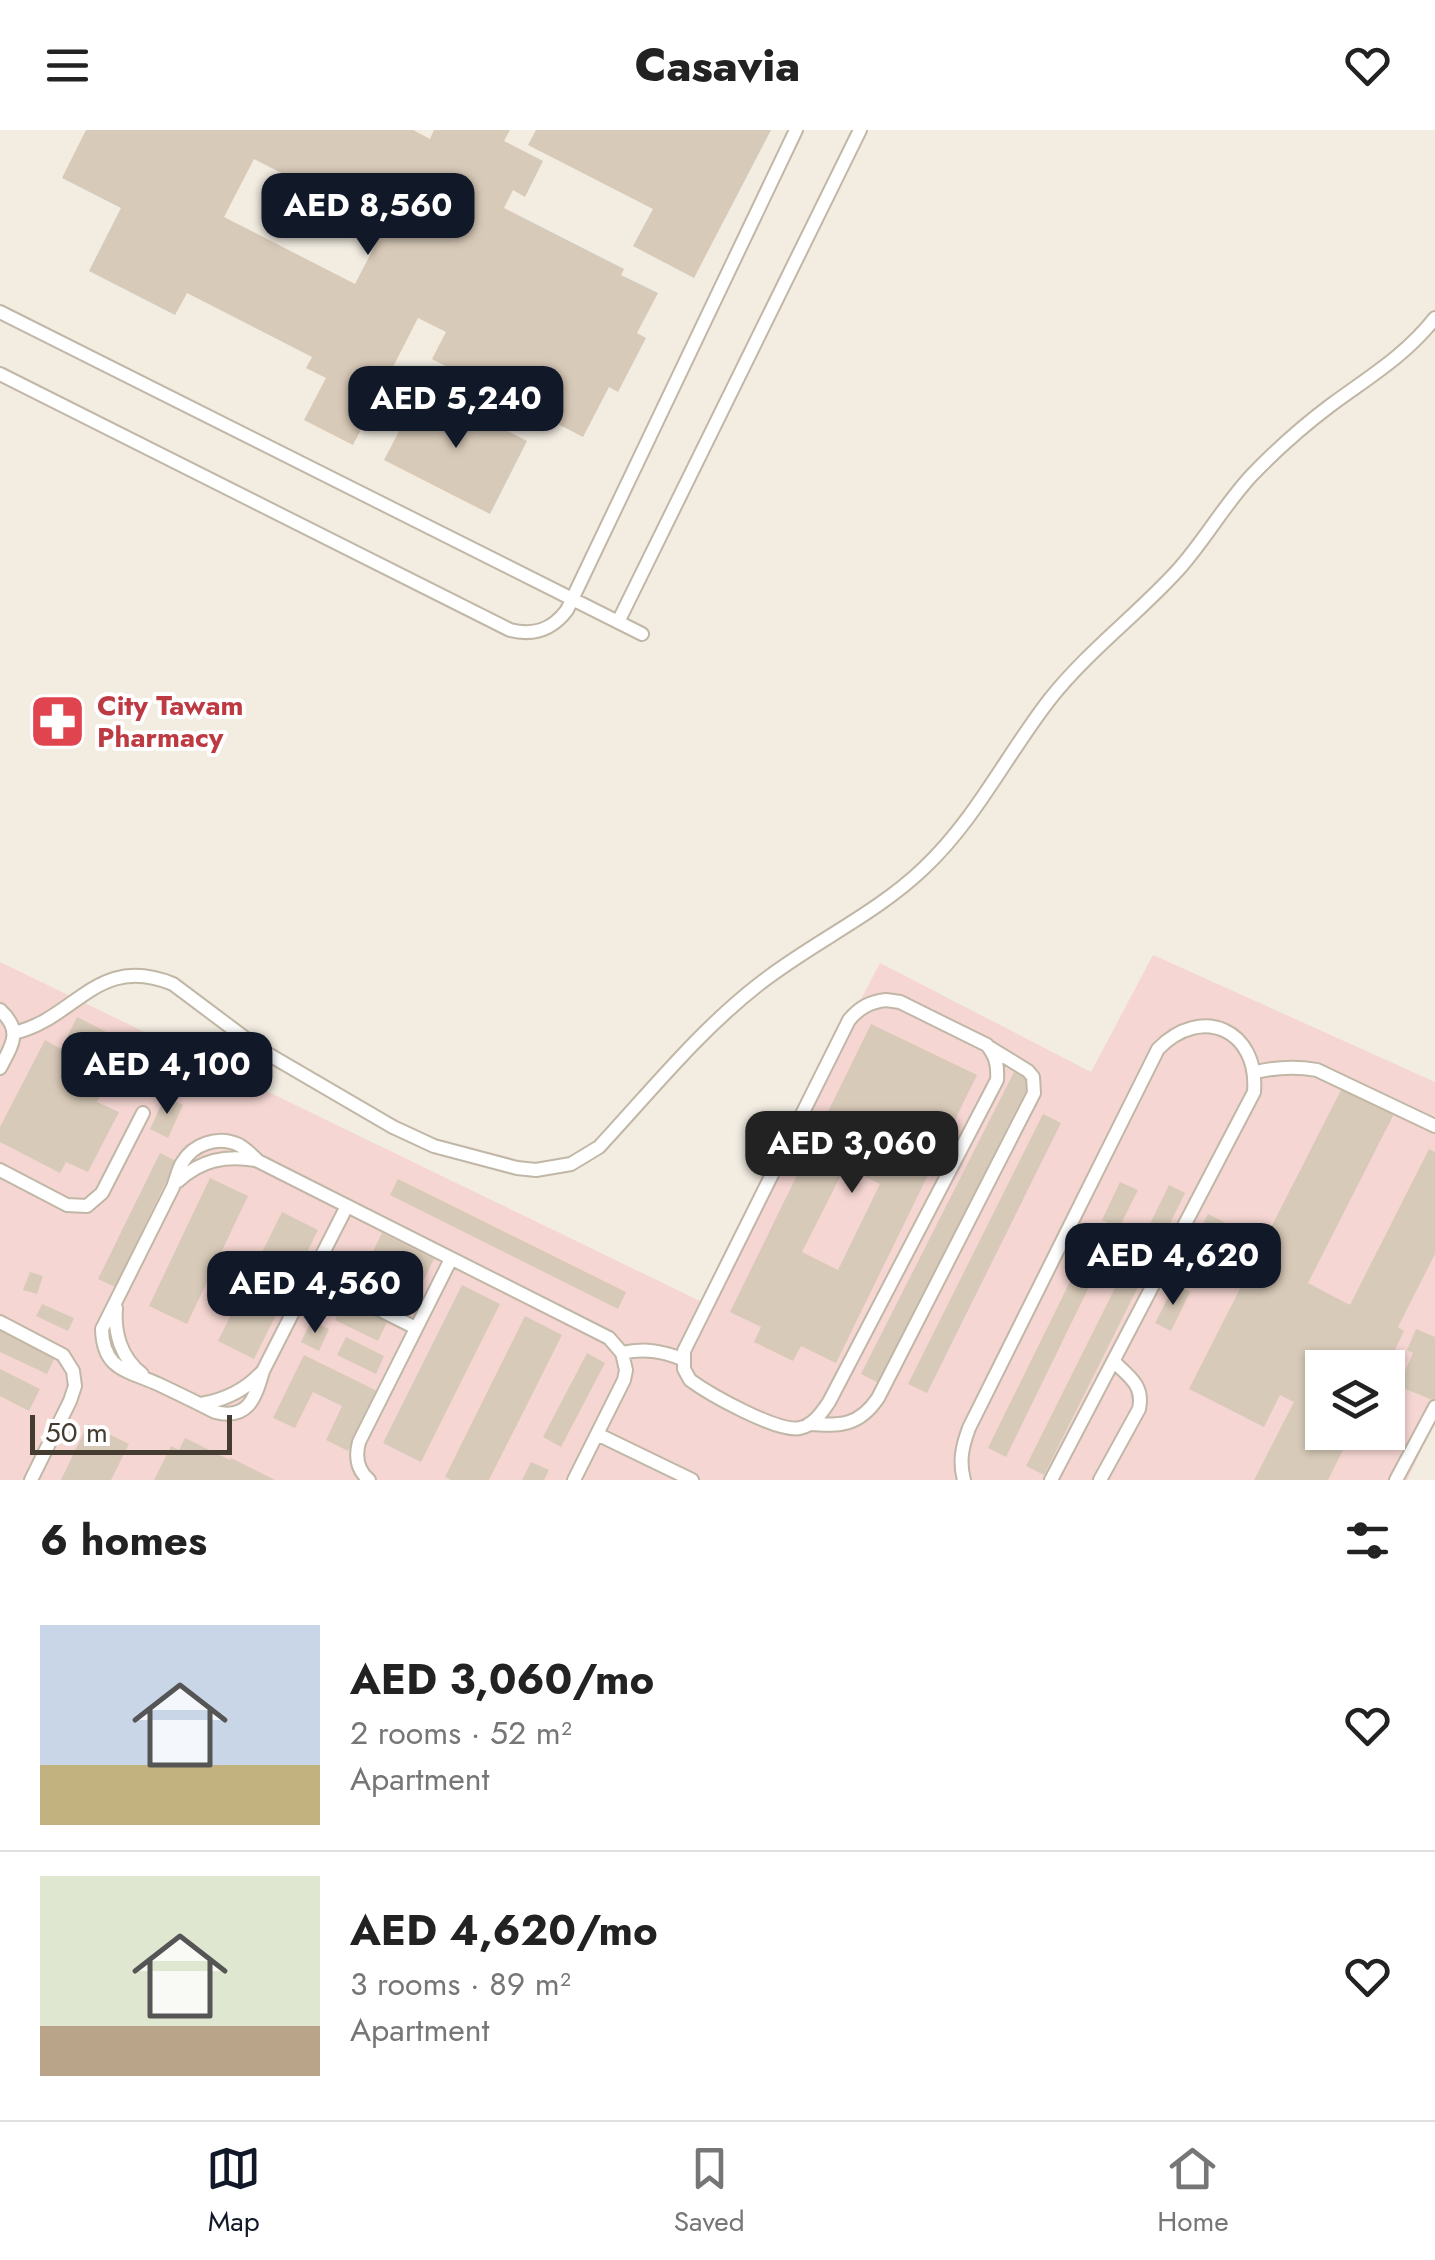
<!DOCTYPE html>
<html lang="en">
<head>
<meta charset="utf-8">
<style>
	:root { --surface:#fff; --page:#f6f6f6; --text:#222; --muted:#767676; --line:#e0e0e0; --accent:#111827 }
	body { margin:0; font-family:Jost,sans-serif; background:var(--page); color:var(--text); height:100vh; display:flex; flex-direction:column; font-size:38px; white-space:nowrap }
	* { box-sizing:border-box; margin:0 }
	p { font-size:32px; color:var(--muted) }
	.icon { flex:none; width:55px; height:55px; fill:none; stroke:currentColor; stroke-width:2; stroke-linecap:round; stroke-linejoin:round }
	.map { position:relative; height:1350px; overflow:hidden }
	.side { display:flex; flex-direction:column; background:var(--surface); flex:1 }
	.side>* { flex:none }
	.tools { position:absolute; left:1305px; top:1220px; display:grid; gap:20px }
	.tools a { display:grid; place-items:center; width:100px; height:100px; border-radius:0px; background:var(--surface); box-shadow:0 2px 8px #0004; font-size:50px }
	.scale { position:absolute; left:30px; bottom:25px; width:202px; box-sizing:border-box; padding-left:10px; border:5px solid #443c31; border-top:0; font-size:28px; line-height:35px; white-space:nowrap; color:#443c31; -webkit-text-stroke:8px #fff; paint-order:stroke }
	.price { position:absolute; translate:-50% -85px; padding:0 22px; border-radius:20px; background:var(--accent); color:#fff; font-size:32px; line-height:65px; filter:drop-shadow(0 2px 5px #0008) }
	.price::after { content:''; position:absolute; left:50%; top:60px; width:30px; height:22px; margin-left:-15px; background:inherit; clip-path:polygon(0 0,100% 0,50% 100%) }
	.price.selected { background:#222; color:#fff }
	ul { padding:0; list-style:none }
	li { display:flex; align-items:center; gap:30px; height:250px; padding:0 40px }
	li+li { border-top:2px solid var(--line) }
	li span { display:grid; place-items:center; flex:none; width:280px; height:200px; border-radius:0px; color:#555 }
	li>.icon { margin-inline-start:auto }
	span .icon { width:120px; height:120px; fill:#fffc; stroke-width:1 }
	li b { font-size:42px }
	h2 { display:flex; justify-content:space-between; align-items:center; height:120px; padding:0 40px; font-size:42px }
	header { display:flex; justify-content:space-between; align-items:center; height:130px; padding:0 40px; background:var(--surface); font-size:45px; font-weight:800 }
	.dock { display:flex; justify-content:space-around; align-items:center; height:140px; border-top:2px solid var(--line); background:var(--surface); font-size:28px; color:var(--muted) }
	.dock a { display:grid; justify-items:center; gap:5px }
	.dock .selected { color:var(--accent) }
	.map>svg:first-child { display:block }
	.medical { fill:#f5d6d2; fill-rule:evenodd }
	.building { fill:#d8cab8; fill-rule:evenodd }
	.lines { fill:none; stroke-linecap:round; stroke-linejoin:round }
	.lane-casing { stroke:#c1b7a6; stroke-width:16 }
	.lane { stroke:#fff; stroke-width:12 }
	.labels { text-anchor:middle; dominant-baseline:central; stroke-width:8; stroke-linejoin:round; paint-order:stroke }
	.health-label { font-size:28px; font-weight:bold; fill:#be3a42; stroke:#fff; text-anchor:start }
</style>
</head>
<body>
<header><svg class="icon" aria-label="menu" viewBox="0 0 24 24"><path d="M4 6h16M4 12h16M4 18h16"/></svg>Casavia<svg class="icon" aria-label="heart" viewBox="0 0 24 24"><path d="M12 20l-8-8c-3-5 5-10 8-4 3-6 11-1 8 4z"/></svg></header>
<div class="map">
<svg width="1435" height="1350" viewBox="0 0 1435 1350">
	<rect width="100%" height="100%" fill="#f2ece1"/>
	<path class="medical" d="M1153,825L1435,952V1291L1407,1350H0V832L702,1172L880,833L1091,942ZM1322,1238H1388V1302H1322Z"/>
	<path class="building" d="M86,0H413L430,9L434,0H510L504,11L543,31L525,67L513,60L504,78L624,139L621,145L658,163L637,203L646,208L618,262L609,257L583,307L432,229L446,202L418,188L353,315L304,290L326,248L306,238L312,227L187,163L175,185L89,141L121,78L62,48ZM254,29L385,96L355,154L224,87Z
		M536,0H771L694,148L633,116L653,79L528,15Z
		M422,257L527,311L490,384L384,330Z
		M77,887L155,927L139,959L112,945L97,972L119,982L88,1042L66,1032L60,1043L0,1012V997L45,910L61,919Z
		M871,894L977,945L836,1233L801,1216L793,1231L754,1212L761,1197L730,1182ZM845,1037L880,1054L838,1140L802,1122Z
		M1014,942L1031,951L879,1253L861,1244Z
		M1344,954L1396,980L1308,1153L1350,1175L1429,1019L1435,1022V1124L1398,1197L1404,1201L1386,1238H1322V1302H1352L1328,1350H1254L1294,1272L1280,1265L1264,1297L1189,1259Z
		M165,967L183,975L168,1008L150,999Z
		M1043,984L1061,993L927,1263L908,1254Z
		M160,1023L176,1031L115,1157L98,1149Z
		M210,1048L248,1066L187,1194L149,1176Z
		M398,1049L626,1162L618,1179L390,1065Z
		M1120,1052L1138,1060L1119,1098L1102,1090Z
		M1169,1055L1185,1063L1159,1116L1143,1108Z
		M282,1082L318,1100L254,1229L218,1211Z
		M1208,1084L1226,1093L1204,1137L1186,1128Z
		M382,1103L434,1129L416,1166L364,1140Z
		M1090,1111L1107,1120L1006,1327L988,1318Z
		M1130,1128L1148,1137L1044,1345L1026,1336Z
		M30,1142L43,1146L37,1164L23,1160Z
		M1175,1154L1190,1162L1171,1201L1155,1193Z
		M462,1155L500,1174L421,1332L383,1313Z
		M345,1171L387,1192L378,1211L335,1190Z
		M42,1174L74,1188L68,1201L36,1186Z
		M525,1186L562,1205L489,1350H451L445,1347Z
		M311,1191L329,1199L319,1221L301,1212Z
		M1416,1199L1435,1207V1271L1398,1256L1413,1223L1407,1220Z
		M0,1200L55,1227L47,1244L0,1222Z
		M346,1207L384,1226L376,1244L337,1225Z
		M587,1223L605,1233L561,1317L543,1307Z
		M304,1225L377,1261L348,1321L326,1310L342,1276L313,1262L295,1298L273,1288Z
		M0,1239L40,1259L29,1281L0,1266Z
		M88,1294L129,1314L111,1350H61Z
		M185,1308L230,1330L231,1328L275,1350H154L171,1316L179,1320Z
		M531,1332L549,1340L544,1350H522Z"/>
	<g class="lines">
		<defs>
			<path id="lane" d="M0,182L642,504
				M0,244L510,500C534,506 552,500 567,480L796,0
				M618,492L860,0
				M886,870L900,872L987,915C996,927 998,935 997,950L829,1272C822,1282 814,1295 800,1298C778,1303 709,1264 690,1250L684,1239V1221L849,890C860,877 870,872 886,870Z
				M0,880C23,901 12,915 0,938
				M14,903C77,888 97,823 173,854L261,920L393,997L434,1016L517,1038L536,1040L571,1034L599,1017C651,961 698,902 758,855C811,813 875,785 924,738C976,689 1007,624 1050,569C1088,521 1137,485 1178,440C1205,410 1224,375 1252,345C1277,319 1303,296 1331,275C1369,247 1405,226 1435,188
				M1256,942C1277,937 1295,936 1317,940L1435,996
				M0,1040L67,1075L87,1076L102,1063L143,983
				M178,1051C201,1030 225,1025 256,1030
				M347,1076L263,1241C255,1269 248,1290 215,1282C196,1272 177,1263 158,1254C127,1240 103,1240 102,1199L173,1057C176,1049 178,1040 182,1033C193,1014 218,1005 239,1015C246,1019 252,1025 258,1031L609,1208L622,1223L626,1240L624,1250L574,1350
				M312,1146L416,1198
				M116,1178C114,1203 121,1228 142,1244
				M0,1192L63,1225L73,1241L75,1256L70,1271L31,1350
				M622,1223C644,1218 662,1221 682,1229
				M201,1274C225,1270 244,1261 261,1243
				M809,1294C841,1296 859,1296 878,1268L1034,963L1033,947L1028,941L989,917
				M597,1304L692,1350
				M369,1350C357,1340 355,1327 359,1312L451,1129
				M964,1350C959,1331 962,1317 969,1298L1158,919C1202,874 1259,900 1254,962L1051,1350
				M1100,1350L1139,1279C1144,1256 1130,1247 1114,1232
				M1396,1350L1435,1277"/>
		</defs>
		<use href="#lane" class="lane-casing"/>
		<use href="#lane" class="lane"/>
	</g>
	<defs>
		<symbol id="pharmacy-square" viewBox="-11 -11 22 22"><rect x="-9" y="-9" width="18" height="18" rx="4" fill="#e0444e" stroke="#fff"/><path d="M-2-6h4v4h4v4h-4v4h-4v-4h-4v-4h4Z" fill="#fff"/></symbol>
	</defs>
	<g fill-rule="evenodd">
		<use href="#pharmacy-square" x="26" y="560" width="63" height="63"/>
	</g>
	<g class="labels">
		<g class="health-label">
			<text x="97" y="575">City Tawam<tspan x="97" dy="32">Pharmacy</tspan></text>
		</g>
	</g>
</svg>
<div class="tools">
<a><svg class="icon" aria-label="layers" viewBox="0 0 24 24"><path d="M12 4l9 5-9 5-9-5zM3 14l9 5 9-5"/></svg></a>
</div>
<div class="scale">50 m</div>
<b class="price" style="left:368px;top:128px">AED 8,560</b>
<b class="price" style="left:456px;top:321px">AED 5,240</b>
<b class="price" style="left:167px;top:987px">AED 4,100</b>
<b class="price selected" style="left:852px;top:1066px">AED 3,060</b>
<b class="price" style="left:1173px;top:1178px">AED 4,620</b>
<b class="price" style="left:315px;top:1206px">AED 4,560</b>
</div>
<section class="side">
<h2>6 homes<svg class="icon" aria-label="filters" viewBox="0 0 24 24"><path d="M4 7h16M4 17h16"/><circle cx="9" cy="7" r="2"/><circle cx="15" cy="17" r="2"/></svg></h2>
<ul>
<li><span style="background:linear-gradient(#c9d6e8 70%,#c2b280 0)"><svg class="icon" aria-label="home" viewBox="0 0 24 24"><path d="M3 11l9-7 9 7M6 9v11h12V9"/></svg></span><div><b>AED 3,060/mo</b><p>2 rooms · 52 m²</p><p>Apartment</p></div><svg class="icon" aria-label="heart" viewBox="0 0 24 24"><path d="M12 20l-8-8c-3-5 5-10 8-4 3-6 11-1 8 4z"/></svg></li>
<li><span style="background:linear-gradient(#dfe7d0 75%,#b9a48a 0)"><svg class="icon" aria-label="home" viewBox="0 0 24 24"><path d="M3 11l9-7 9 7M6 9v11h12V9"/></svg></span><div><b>AED 4,620/mo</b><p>3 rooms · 89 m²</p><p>Apartment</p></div><svg class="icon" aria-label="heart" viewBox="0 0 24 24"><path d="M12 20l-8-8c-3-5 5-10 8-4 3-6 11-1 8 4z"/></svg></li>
</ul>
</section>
<nav class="dock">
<a class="selected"><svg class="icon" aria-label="map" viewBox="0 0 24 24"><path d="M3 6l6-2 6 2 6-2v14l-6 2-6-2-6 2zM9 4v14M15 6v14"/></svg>Map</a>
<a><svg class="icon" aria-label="saved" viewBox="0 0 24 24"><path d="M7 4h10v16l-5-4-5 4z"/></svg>Saved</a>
<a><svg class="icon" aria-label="home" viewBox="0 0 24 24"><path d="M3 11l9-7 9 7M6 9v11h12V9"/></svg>Home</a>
</nav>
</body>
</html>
